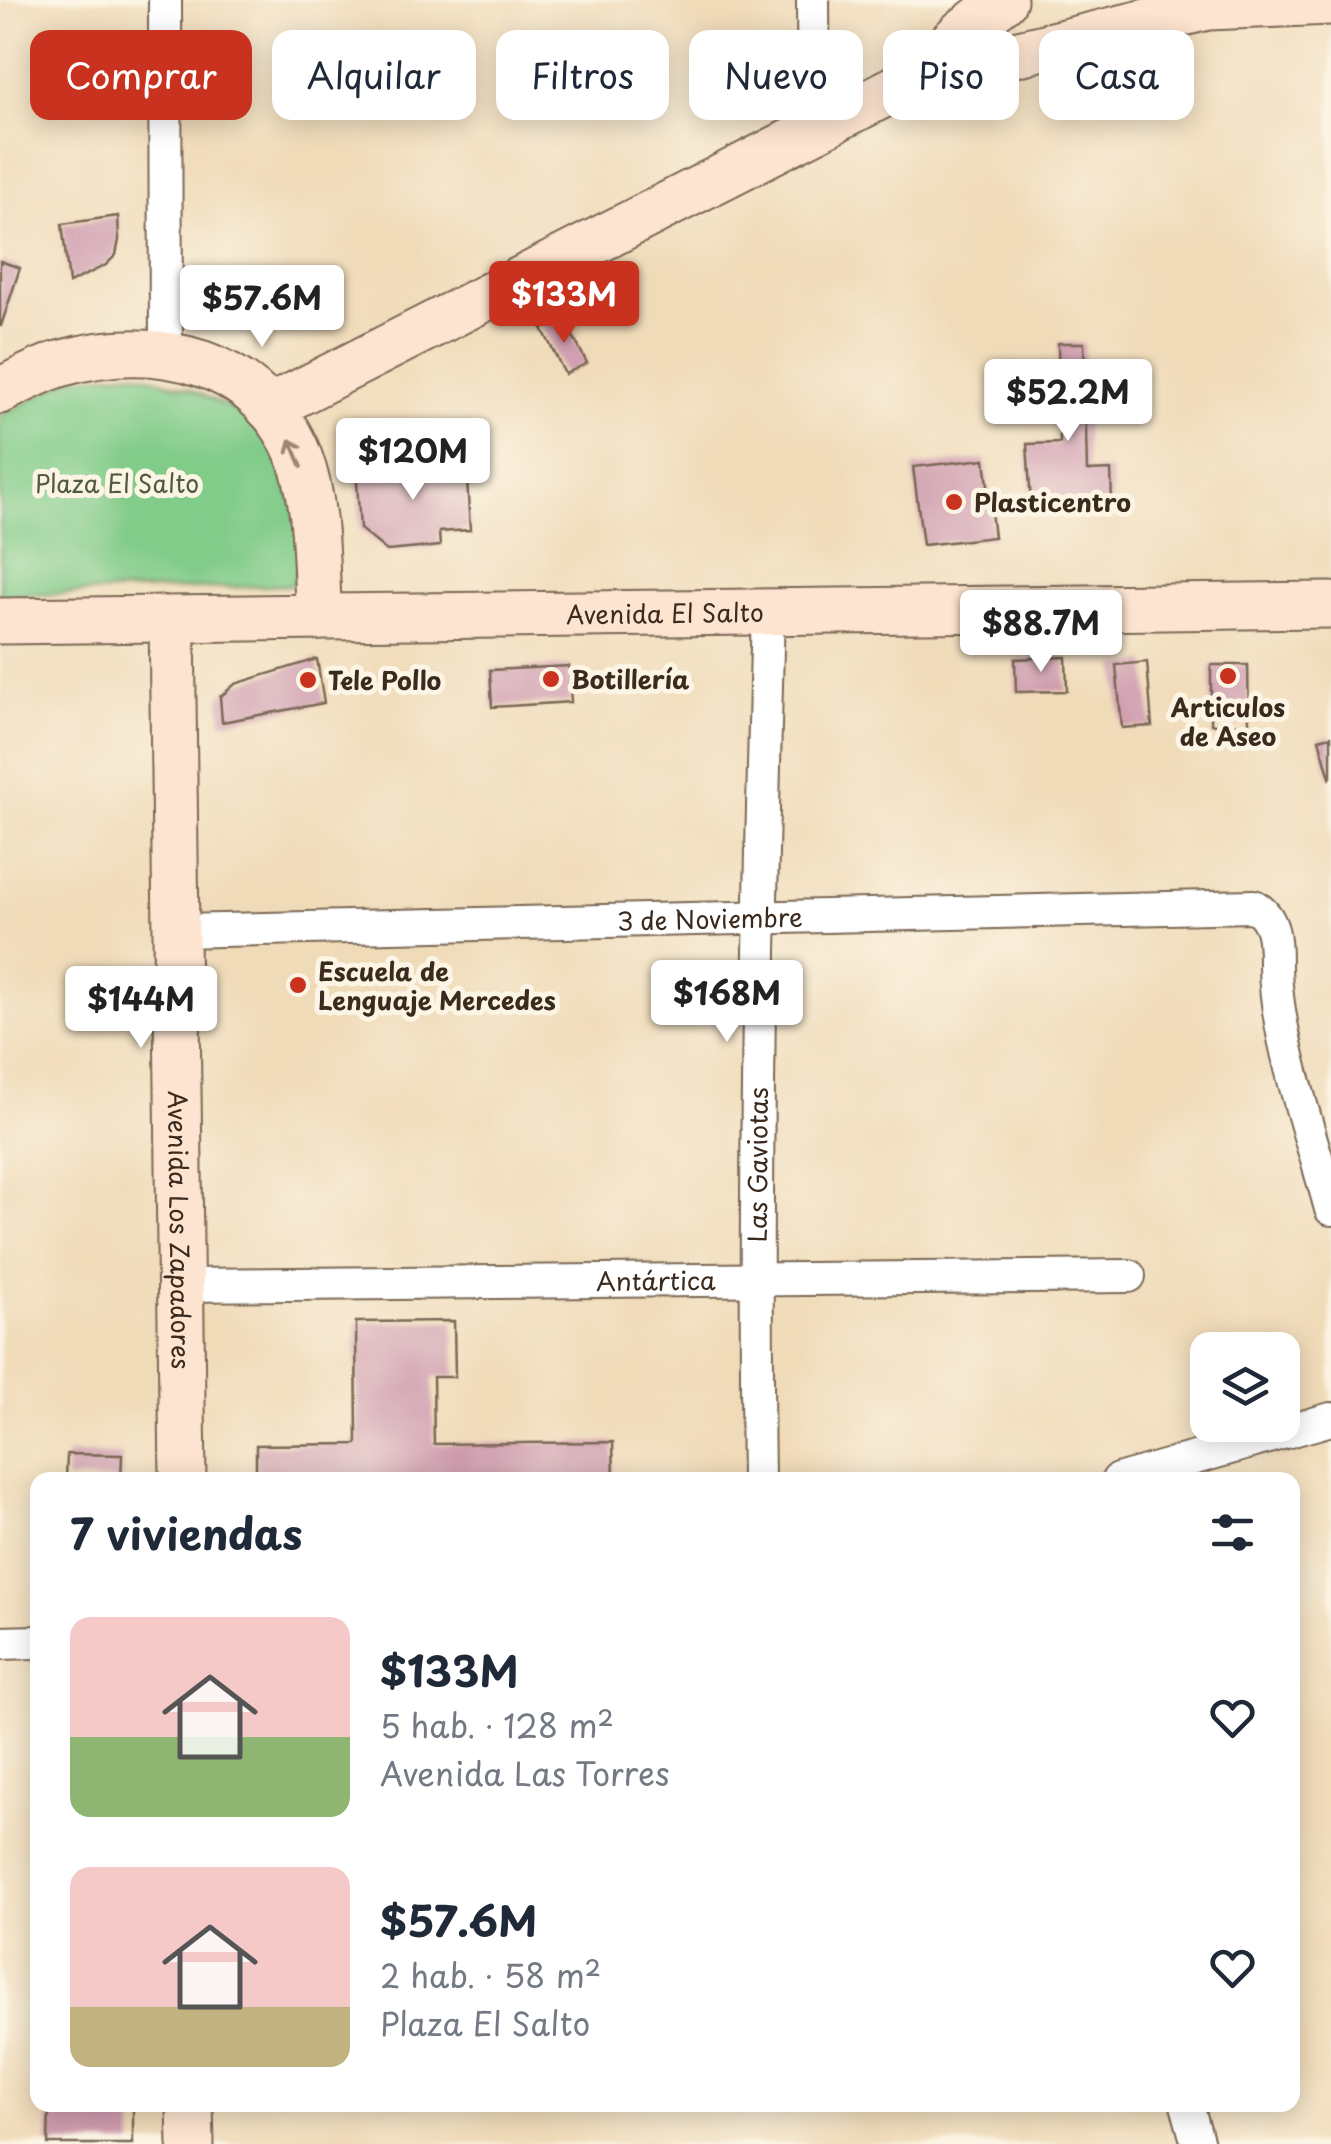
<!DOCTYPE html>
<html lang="es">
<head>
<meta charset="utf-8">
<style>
	:root { --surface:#fff; --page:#f6f6f7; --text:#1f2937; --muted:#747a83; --accent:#c8321e }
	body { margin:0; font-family:"Playpen Sans",sans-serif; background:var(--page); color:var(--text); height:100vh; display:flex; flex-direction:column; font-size:38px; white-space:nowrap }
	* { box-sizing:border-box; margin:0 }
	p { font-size:32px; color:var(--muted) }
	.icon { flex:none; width:55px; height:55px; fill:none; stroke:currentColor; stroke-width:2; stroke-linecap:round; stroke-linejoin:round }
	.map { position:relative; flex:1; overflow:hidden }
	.side { position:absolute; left:30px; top:1472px; width:1270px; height:640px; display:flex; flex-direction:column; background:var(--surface); border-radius:20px; box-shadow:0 5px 25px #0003 }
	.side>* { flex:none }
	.top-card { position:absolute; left:30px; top:30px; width:1272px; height:90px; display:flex; gap:20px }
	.fabs { position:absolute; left:1190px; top:1332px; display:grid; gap:20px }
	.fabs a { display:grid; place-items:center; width:110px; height:110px; border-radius:20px; background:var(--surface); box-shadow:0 5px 25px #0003; font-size:50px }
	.price { position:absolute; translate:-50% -85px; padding:0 22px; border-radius:10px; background:#fff; color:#222; font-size:32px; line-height:65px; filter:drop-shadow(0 2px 5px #0008) }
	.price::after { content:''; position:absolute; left:50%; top:60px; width:30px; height:22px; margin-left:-15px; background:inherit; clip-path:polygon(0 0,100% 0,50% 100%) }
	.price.on { background:var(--accent); color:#fff }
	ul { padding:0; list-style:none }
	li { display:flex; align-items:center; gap:30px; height:250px; padding:0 40px }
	li span { display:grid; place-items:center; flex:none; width:280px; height:200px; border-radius:20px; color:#555 }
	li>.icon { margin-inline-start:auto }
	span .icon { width:120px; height:120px; fill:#fffc; stroke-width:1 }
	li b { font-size:42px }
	h2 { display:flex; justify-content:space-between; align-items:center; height:120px; padding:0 40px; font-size:42px }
	.chip { padding:0 35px; border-radius:20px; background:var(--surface); box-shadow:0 5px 25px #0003; font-size:35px; line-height:90px }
	.chip.on { background:var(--accent); color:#fff }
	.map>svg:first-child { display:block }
	.green { fill:#82cc8a; stroke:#5e7b54; stroke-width:2.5 }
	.building { fill:#cf9caf }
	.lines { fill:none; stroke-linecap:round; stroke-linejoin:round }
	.street-casing { stroke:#7a6854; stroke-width:36 }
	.secondary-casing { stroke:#7a6854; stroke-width:49 }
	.street { stroke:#fff; stroke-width:32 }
	.secondary { stroke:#fde4d0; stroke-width:45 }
	.oneway { stroke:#9c8777 }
	.poi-dot { fill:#c8321e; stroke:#fcf5e5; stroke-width:4 }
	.labels { text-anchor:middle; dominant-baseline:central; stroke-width:10; stroke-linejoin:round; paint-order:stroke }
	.park-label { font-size:25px; fill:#505b3e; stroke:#fcf5e5 }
	.poi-label { font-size:25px; font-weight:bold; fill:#3b2a1e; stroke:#fcf5e5; text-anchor:start }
	.street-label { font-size:25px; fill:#3b2a1e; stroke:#fcf5e5 }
</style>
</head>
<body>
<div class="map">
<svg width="1331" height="2144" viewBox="0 0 1331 2144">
	<rect width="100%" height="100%" fill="#fcf5e5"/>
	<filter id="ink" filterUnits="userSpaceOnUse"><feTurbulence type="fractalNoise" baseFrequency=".01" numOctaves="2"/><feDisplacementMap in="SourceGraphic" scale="20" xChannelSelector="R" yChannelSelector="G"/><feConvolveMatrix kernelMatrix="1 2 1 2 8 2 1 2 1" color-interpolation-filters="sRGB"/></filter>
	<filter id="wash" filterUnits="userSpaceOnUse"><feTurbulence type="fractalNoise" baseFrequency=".0048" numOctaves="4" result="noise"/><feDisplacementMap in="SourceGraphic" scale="40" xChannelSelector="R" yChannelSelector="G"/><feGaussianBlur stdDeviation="2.25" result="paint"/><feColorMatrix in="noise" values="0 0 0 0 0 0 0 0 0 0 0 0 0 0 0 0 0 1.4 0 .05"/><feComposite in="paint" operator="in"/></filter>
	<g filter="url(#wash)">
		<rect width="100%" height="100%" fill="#f0dbb9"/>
		<path class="green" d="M134,372L190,389L253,419L277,448L303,543L293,585L0,596V416L73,378Z"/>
		<g id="blocks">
			<path class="building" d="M118,216L119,240L116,255L106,265L69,283L62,224Z
				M0,261L20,268L1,326H0Z
				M563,317L587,363L565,374L542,328Z
				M1058,343H1084L1087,471L1111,470L1112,503H1031L1027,444L1060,443Z
				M985,459L994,537L923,545L913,467Z
				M466,462L470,530L439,532L440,546L387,551L360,529L356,467Z
				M1066,657L1067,691L1016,692L1015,659Z
				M317,659L324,703L222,722L220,697L235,684Z
				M1147,662L1152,726L1122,728L1116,665Z
				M1211,665H1248L1249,724H1211Z
				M569,666L571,702L492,707L490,670Z
				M1331,736V777L1330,778L1319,739Z
				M454,1321L455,1377H433L434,1444L613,1442L614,1480H256V1445L357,1444L356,1322Z
				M67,1454L122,1455L121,1480H66Z
				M49,2105H133V2144H48Z"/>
		</g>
	</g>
	<g filter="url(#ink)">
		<use href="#blocks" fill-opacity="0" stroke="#7a6854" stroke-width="2.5"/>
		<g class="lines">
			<defs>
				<g id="street">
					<path d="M165,0L166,355"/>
					<path d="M813,0L814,130"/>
					<path id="s1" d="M178,931L1254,906C1276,919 1275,943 1275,967C1276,1040 1312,1137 1331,1209"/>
					<path id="s2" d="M181,1285L1129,1276"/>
					<path id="s3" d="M758,1480C754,1190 760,901 768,611"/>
					<path d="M1118,1480L1331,1419"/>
					<path d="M0,1643L38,1642"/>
					<path d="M1187,2105L1198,2144"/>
				</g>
				<g id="secondary">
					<path d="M917,77L962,32L1004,0"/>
					<path d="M0,391C20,381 41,369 63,363C156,336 262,360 300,459C318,508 315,566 319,617"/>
					<path d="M269,408L916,78L1208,7L1331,2"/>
					<path id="s4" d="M172,620L183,1480"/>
					<path id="s5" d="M0,621L1331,605"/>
					<path d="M190,2105L191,2144"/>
				</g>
			</defs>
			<use href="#street" class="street-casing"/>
			<use href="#secondary" class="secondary-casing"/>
			<use href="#street" class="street"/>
			<use href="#secondary" class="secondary"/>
		</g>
		<defs><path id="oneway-shaft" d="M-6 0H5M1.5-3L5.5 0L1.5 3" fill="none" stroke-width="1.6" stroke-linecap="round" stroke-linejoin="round" transform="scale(2.5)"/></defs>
		<use class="oneway" href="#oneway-shaft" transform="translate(296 453) rotate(-113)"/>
	</g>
	<g class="poi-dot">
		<circle cx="954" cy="502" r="10"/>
		<circle cx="1228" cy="676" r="10"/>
		<circle cx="551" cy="679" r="10"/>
		<circle cx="308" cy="680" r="10"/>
		<circle cx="298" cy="985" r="10"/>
	</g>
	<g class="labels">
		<g class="park-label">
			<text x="117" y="483">Plaza El Salto</text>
		</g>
		<g class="poi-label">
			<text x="974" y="502">Plasticentro</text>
			<text x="571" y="679">Botillería</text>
			<text x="328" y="680">Tele Pollo</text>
			<text x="1228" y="707" text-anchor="middle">Articulos<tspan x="1228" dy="29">de Aseo</tspan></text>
			<text x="318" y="971">Escuela de<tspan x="318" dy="29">Lenguaje Mercedes</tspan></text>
		</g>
		<g class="street-label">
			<text stroke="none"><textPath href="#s5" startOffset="665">Avenida El Salto</textPath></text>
			<text stroke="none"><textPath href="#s1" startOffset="532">3 de Noviembre</textPath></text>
			<text stroke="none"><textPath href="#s3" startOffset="315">Las Gaviotas</textPath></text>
			<text stroke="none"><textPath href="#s4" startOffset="610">Avenida Los Zapadores</textPath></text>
			<text stroke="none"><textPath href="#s2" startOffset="475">Antártica</textPath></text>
		</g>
	</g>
</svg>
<div class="fabs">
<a><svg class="icon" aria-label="layers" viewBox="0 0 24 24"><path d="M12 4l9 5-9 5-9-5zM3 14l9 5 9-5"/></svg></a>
</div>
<b class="price on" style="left:564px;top:346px">$133M</b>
<b class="price" style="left:262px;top:350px">$57.6M</b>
<b class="price" style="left:1068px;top:444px">$52.2M</b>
<b class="price" style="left:413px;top:503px">$120M</b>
<b class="price" style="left:1041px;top:675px">$88.7M</b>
<b class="price" style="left:727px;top:1045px">$168M</b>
<b class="price" style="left:141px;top:1051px">$144M</b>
<div class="top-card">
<a class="chip on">Comprar</a>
<a class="chip">Alquilar</a>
<a class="chip">Filtros</a>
<a class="chip">Nuevo</a>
<a class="chip">Piso</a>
<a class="chip">Casa</a>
</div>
<section class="side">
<h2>7 viviendas<svg class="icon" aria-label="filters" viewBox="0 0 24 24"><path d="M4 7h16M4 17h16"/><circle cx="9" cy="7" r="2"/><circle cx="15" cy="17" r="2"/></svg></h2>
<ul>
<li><span style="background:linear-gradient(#f6c9c9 60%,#8fb573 0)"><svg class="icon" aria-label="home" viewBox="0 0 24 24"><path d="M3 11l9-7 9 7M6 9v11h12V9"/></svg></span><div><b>$133M</b><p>5 hab. · 128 m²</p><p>Avenida Las Torres</p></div><svg class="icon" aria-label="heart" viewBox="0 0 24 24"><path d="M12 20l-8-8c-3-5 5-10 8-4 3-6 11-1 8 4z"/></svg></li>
<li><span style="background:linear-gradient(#f6c9c9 70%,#c2b280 0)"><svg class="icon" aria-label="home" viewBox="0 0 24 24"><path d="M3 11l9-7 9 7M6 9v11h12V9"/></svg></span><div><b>$57.6M</b><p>2 hab. · 58 m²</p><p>Plaza El Salto</p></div><svg class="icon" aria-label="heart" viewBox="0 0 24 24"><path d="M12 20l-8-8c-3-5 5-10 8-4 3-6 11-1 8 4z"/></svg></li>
</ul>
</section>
</div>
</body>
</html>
